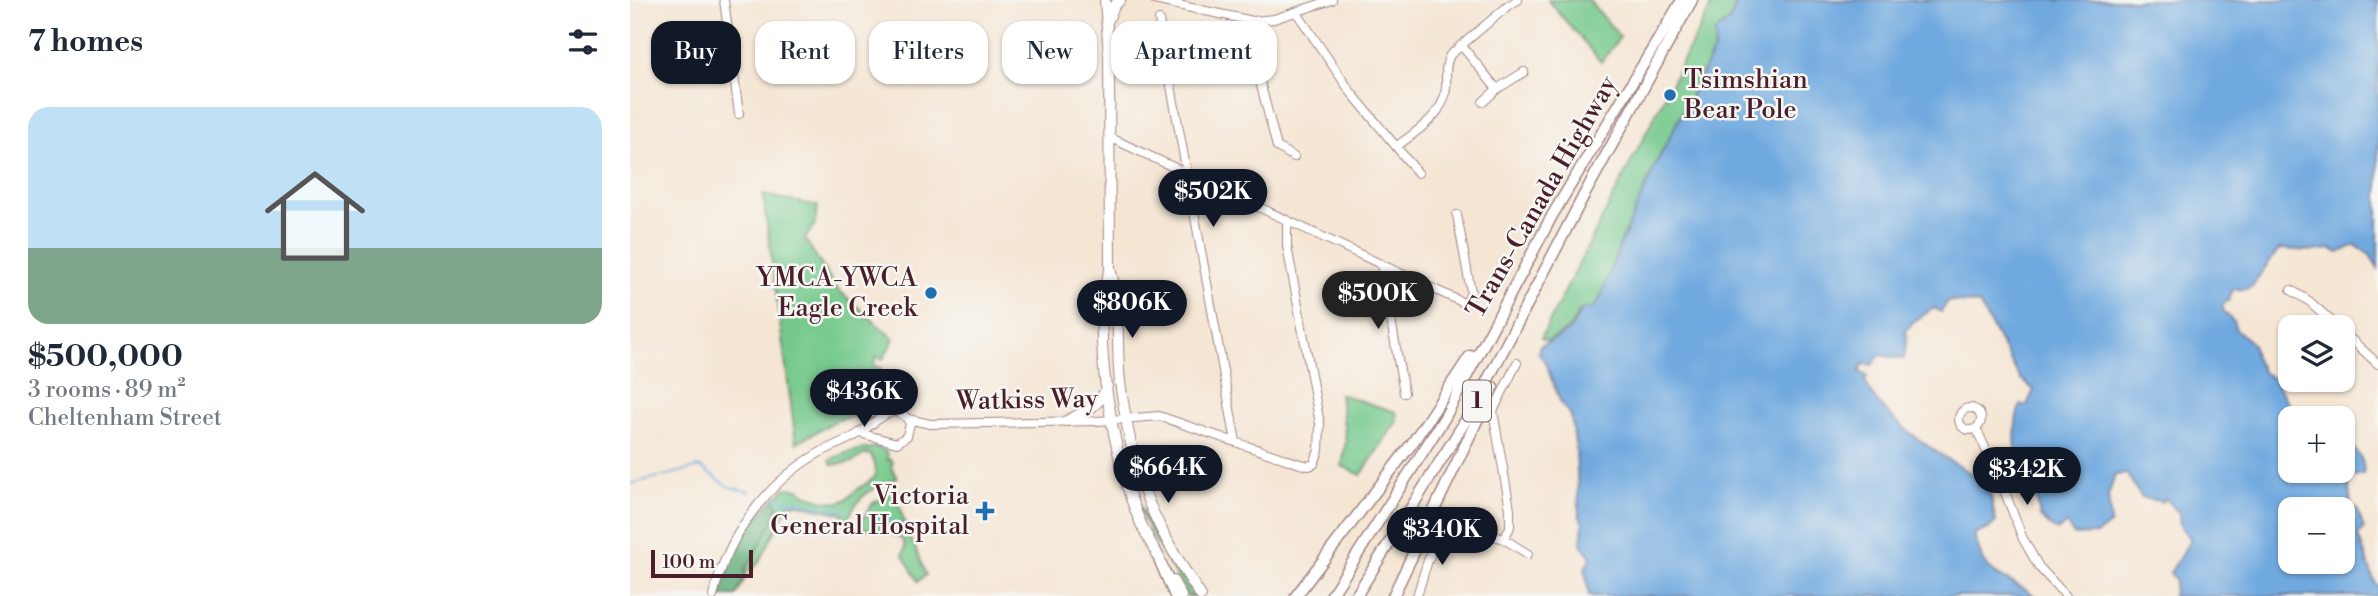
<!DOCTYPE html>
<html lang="en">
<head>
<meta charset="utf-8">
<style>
	:root { --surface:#fff; --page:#f2f2f3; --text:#1f2937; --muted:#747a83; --line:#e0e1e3; --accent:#111827 }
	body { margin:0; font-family:"Libre Bodoni",serif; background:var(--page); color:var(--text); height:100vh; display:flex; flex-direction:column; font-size:26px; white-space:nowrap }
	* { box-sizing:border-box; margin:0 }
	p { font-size:23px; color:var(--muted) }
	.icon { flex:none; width:38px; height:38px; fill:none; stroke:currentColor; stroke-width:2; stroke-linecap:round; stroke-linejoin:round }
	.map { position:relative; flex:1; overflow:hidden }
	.panel { display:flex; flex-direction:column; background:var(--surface); width:630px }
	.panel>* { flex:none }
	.guide { position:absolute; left:21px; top:21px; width:665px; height:63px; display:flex; gap:14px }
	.controls { position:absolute; left:1648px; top:315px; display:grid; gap:14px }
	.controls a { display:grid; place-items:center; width:77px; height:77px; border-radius:14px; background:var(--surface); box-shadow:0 2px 5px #0004; font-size:35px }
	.scale { position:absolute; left:21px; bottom:18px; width:102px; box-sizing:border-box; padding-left:7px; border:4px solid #4a1f2b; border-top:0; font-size:19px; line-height:24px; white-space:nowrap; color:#4a1f2b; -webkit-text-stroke:5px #f6f6f2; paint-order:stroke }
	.price { position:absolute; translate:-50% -60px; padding:0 16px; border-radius:24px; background:var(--accent); color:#fff; font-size:23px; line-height:46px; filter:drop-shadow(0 2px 4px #0008) }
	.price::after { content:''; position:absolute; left:50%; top:42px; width:21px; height:16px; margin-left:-10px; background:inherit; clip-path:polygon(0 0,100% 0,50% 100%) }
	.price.active { background:#222; color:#fff }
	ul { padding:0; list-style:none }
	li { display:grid; align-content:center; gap:14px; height:371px; padding:0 28px }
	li+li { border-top:2px solid var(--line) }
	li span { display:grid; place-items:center; height:217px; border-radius:21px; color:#555 }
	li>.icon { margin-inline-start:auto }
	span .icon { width:126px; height:126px; fill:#fffc; stroke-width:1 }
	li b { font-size:30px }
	h2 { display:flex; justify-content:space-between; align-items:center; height:84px; padding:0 28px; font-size:30px }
	.pill { padding:0 24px; border-radius:21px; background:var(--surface); box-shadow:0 2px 5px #0004; font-size:24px; line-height:63px }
	.pill.active { background:var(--accent); color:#fff }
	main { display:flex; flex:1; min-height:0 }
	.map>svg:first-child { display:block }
	.green { fill:#75c98c; stroke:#60745c; stroke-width:2 }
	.forest { fill:#60ad78; stroke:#556652; stroke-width:2 }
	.water { fill:#70a9df; stroke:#5d6485; stroke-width:2; fill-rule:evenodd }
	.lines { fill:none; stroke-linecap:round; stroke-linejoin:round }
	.stream { stroke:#70a9df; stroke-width:2 }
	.minor-casing { stroke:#a08280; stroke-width:10 }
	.major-casing { stroke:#a08280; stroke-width:12 }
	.highway-casing { stroke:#a08280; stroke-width:13 }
	.minor { stroke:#fff; stroke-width:8 }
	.major { stroke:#fff; stroke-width:10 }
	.highway { stroke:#fff; stroke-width:10 }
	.poi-dot { fill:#1f6fb2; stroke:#f6f6f2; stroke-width:2.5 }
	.labels { text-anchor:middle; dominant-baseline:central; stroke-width:5; stroke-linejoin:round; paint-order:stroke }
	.shield { fill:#f6f6f2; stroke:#7e6067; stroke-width:2 }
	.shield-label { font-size:24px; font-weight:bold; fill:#4a1f2b }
	.poi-label { font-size:26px; fill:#4a1f2b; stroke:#f6f6f2; text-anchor:end }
	.street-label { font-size:26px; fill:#4a1f2b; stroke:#f6f6f2 }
</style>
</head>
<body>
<main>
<section class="panel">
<h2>7 homes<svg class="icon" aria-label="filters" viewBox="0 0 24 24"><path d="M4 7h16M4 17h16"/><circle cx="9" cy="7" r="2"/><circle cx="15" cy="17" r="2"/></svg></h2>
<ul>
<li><span style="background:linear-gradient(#bfe0f5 65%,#7fa58c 0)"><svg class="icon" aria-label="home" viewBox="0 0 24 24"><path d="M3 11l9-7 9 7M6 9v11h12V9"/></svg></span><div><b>$500,000</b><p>3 rooms · 89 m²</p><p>Cheltenham Street</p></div></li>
</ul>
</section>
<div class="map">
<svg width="1748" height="596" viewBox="0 0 1748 596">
	<rect width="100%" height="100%" fill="#f6f6f2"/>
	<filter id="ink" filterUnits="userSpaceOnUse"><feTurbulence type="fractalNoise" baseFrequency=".0143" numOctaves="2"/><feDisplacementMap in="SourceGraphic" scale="14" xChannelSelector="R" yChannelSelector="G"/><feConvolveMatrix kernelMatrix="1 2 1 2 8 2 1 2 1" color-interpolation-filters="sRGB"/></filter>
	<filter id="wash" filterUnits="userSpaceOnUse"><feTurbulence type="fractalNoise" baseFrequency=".00686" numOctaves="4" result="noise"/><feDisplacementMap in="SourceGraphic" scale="28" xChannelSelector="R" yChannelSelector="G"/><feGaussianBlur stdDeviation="1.57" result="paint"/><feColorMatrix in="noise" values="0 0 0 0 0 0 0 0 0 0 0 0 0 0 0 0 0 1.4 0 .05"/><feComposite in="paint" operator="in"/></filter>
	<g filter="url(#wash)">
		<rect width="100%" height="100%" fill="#f5e6d4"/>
		<path class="green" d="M918,0H959L990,37L971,62Z
			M1084,0H1108L1100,20L1089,28L1084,50L1026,164L990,245L969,301L962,310L949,311C940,330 937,332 918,341L911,338Z
			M133,195L188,206L184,226L175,239L206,288L264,339L253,359L246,357L244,366L251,368L250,408L206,421L166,443Z
			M710,394L766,412L767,421L731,475L712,466L716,441Z
			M249,447L257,453V460L260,459L263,463L261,466L267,478C239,490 229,493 216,523L212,521L213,514L169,504H159L128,564L116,573L114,571C128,551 138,530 149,508L144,499L156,488L169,489C175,497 199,503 210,502C218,501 222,493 228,489C243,478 252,479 241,455L235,454L222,462L202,465L200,460C216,451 231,449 249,447Z
			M268,490L272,495L267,498L274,521L280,528L277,535L285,547L296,575L288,581L273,555L275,548L273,540L267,536L234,528L230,524L243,503Z
			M510,505L524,533L565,596H557L555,592L520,532L508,506Z"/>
		<path class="forest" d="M144,499L149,508C138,529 128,551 114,570L116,576L106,596H91C99,559 117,526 144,499Z"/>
		<path class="water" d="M1108,0H1748V268L1740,255L1725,245L1709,253L1701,249L1684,251L1649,249C1643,257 1637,265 1631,273C1621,288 1623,290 1603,289L1599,300L1592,305L1594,312L1603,321L1606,329L1623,344L1625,358L1633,372L1645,380L1657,402L1670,418H1661V471H1713V440C1725,448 1736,459 1733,474L1720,477C1717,484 1721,499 1721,507L1727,509L1734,529L1728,535L1745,583L1748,586V596H1543L1545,579L1540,573L1561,539L1550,526L1549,513L1535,498L1532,502L1511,497L1497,474L1485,475L1478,496L1481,523L1467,534L1444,535L1436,524L1427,531L1410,517C1407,495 1401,481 1385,466C1387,445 1382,423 1391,405H1397L1404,390L1390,378L1349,304L1318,301L1311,312L1304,308L1283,322L1275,333L1277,334L1274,359L1250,355L1242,365L1233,364L1229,371L1237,376L1235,380C1247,419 1324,464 1358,483L1366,522L1358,529L1344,534C1356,583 1370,571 1405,596H959L955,569L961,557L951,544L953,524L949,514L946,450L941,416L931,403L914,360C909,355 907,353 910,346C920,340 934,337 941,328C946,321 947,314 954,308L962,309L969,301L990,245L1026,164L1084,50L1086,39L1084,33L1100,20ZM1661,509H1713V562H1661Z"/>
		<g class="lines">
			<path class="stream" d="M0,484L70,467L99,487L121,492
				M143,497L214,511
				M239,516L276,525"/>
		</g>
	</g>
	<g filter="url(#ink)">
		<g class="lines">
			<defs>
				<path id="minor" d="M94,0L109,114
					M524,0L623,21L644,19L702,0
					M667,13L720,91L788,173
					M529,20L606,442
					M614,20L647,147L664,157
					M831,45L867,89
					M853,102L867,89L894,72
					M479,137L836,304L841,292L827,215
					M767,146C786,132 815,114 816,88C817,76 814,66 820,55L879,5L888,0
					M751,264L774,393
					M1661,290L1679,301L1708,327
					M1713,332L1748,364
					M1329 419a11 11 0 1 1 22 0a11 11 0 1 1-22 0Z
					M278,419L300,424L468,421L529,416L670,464L679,466L684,464L689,450L690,424L657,246V222
					M1346,428L1373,487L1393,539L1409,567L1436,596
					M874,539L880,527V509L863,411L887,363
					M83,596C91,563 106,532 128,505C145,484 166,466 189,453C202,446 216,441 228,434C238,428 254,412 264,412C272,412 277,417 280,424L277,436L267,443L229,433
					M787,596C794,575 803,528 827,524L874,539L898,554"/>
				<path id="major" d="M475,0L479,56L480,269C491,303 486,346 490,382C495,417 501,453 513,487C526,525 549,562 571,596
					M478,20L484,6L490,0
					M480,270C459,329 483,453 506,512C512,528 521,544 530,559
					M436,421C453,413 471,406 477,386
					M543,581L551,596"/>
				<path id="highway" d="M526,552L545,596
					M666,596L783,442L840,356
					M701,596L815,417L923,214L1052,0
					M726,596L841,412L953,197L1062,0
					M763,596L863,387"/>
			</defs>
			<use href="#minor" class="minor-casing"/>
			<use href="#major" class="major-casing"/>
			<use href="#highway" class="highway-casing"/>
			<use href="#minor" class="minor"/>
			<use href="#major" class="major"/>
			<use href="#highway" class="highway"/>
		</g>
	</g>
	<g class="poi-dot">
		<circle cx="1040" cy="95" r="7"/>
		<circle cx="301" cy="293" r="7"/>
		<path d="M351.5 500.5h7v7h7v7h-7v7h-7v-7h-7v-7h7z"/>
	</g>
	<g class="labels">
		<rect class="shield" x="833" y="380.5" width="28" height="41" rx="5"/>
		<g class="shield-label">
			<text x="847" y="401">1</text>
		</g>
		<g class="poi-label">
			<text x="1054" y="80" text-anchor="start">Tsimshian<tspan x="1054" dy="30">Bear Pole</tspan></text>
			<text x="287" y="278">YMCA-YWCA<tspan x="287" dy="30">Eagle Creek</tspan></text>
			<text x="339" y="496">Victoria<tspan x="339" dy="30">General Hospital</tspan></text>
		</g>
		<g class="street-label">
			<text transform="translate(912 197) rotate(-60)">Trans-Canada Highway</text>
			<text transform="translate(397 400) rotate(-1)">Watkiss Way</text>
		</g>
	</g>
</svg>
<div class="controls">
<a><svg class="icon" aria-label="layers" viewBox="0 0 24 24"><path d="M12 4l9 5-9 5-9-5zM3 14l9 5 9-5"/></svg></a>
<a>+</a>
<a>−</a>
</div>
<div class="scale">100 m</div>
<b class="price" style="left:583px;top:229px">$502K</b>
<b class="price active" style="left:748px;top:331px">$500K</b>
<b class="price" style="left:502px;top:340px">$806K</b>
<b class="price" style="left:234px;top:429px">$436K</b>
<b class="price" style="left:538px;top:505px">$664K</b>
<b class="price" style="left:1397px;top:507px">$342K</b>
<b class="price" style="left:812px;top:567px">$340K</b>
<div class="guide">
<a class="pill active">Buy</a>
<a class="pill">Rent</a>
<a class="pill">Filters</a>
<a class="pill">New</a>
<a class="pill">Apartment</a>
</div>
</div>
</main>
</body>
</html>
